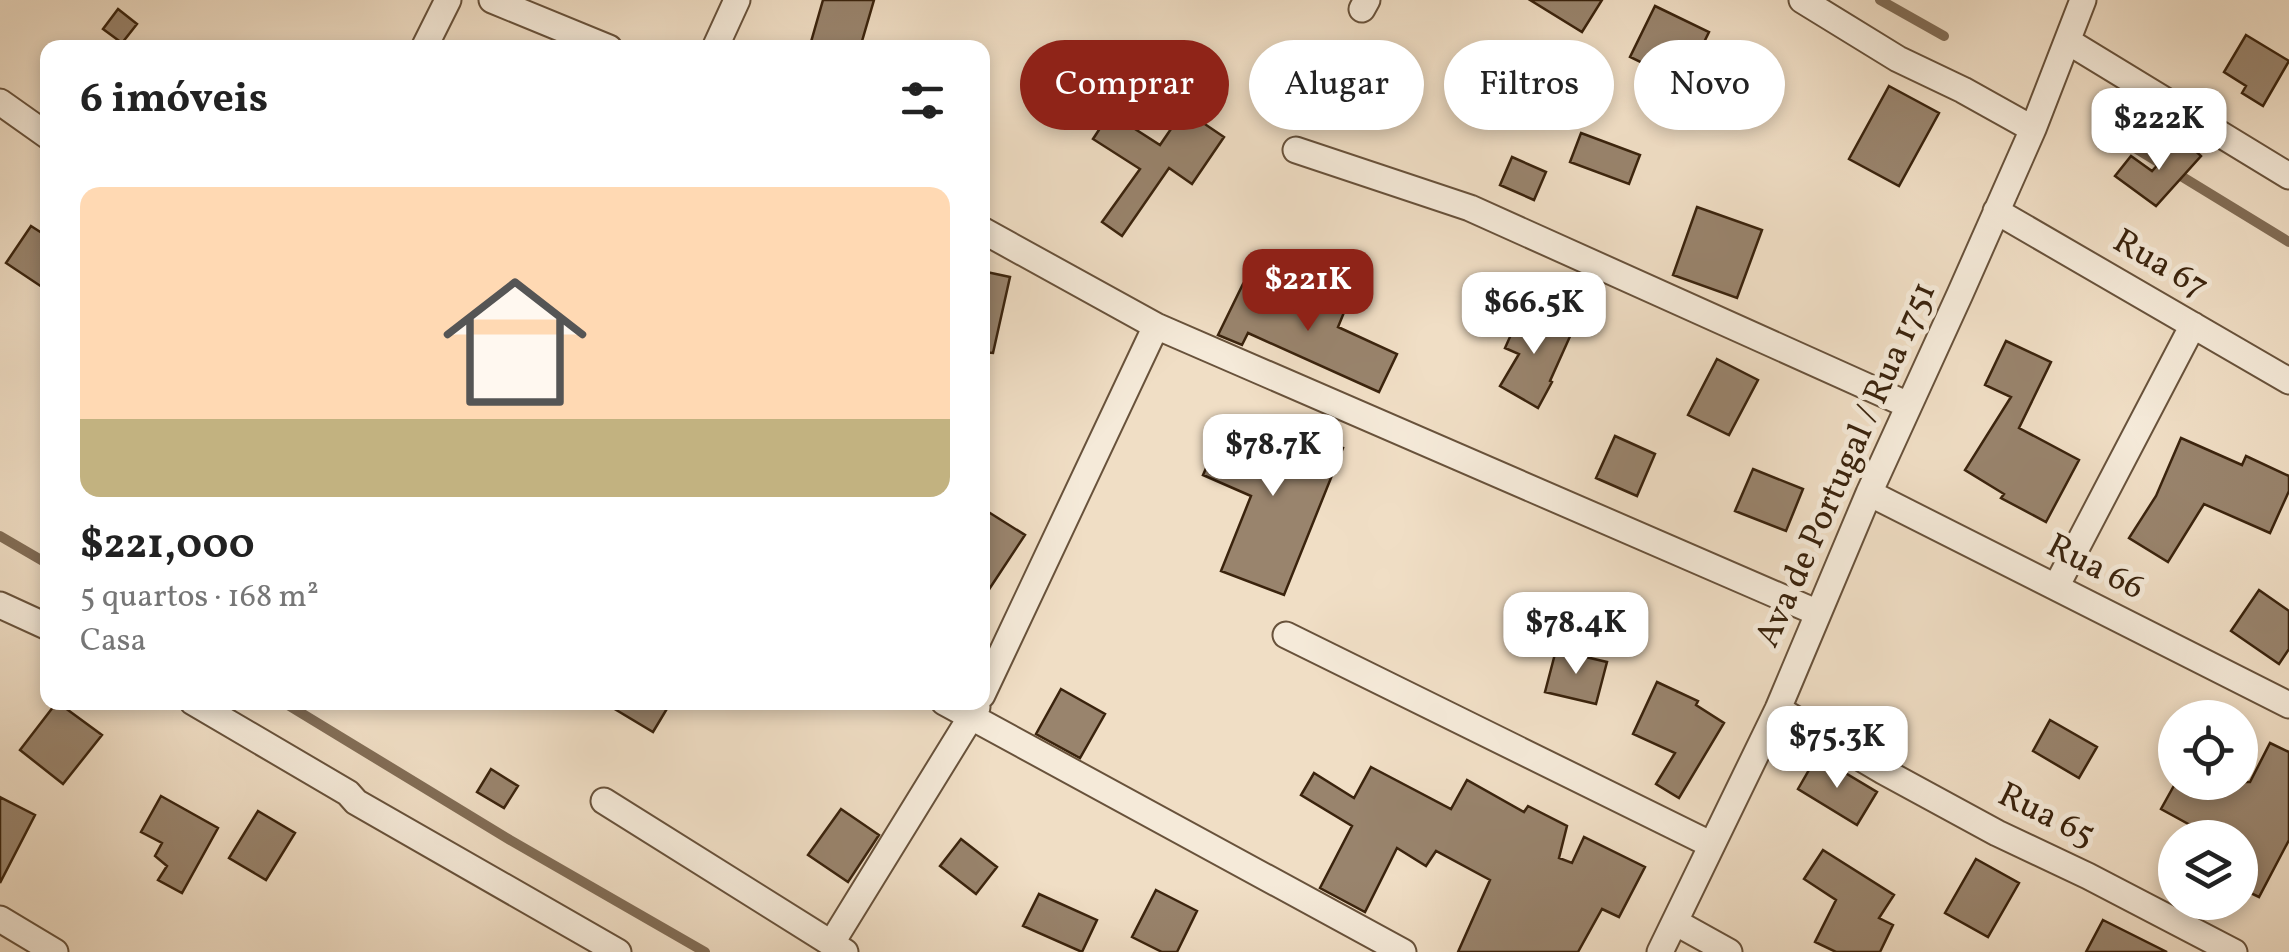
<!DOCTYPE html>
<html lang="pt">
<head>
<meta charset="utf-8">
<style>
	:root { --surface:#fff; --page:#f2f2f2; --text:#222; --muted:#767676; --accent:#8f2418 }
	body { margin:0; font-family:Vollkorn,serif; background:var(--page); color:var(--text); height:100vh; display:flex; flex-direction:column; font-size:38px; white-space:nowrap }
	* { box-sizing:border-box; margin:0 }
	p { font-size:32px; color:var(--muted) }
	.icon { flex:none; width:55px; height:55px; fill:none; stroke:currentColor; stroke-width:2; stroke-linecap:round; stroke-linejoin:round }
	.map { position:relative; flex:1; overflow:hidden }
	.details { position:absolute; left:40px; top:40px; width:950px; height:670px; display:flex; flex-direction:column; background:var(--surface); border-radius:20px; box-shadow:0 5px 15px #0003 }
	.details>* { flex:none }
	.banner { position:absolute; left:1020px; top:40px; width:950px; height:90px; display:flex; gap:20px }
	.fabs { position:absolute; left:2158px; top:700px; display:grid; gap:20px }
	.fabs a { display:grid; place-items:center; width:100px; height:100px; border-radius:50%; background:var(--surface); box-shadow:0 5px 15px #0003; font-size:50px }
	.price { position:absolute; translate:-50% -85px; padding:0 22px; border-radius:20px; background:#fff; color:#222; font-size:32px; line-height:65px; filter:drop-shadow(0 2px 5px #0008) }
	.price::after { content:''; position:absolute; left:50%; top:60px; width:30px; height:22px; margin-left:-15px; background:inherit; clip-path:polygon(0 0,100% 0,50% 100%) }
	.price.current { background:var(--accent); color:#fff }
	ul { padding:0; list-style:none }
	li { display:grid; align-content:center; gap:20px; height:530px; padding:0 40px }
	li span { display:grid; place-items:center; height:310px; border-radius:20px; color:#555 }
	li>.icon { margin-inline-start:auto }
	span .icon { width:180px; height:180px; fill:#fffc; stroke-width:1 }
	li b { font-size:42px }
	h2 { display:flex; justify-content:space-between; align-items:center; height:120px; padding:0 40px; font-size:42px }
	.chip { padding:0 35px; border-radius:45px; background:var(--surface); box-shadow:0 5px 15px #0003; font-size:35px; line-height:90px }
	.chip.current { background:var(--accent); color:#fff }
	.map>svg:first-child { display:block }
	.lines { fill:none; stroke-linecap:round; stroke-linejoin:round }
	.stream { stroke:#826d56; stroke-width:10 }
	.building { fill:#99846d; stroke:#3a230d; stroke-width:2.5 }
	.minor-casing { stroke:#68523b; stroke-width:29 }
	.minor { stroke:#f5ead9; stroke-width:25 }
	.labels { text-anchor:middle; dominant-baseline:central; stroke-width:10; stroke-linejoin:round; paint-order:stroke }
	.street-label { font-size:35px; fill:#3a230d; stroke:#f5ead9 }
</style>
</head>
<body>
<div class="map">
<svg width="2289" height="952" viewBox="0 0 2289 952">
	<rect width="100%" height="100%" fill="#f0dec5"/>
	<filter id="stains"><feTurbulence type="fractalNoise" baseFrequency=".002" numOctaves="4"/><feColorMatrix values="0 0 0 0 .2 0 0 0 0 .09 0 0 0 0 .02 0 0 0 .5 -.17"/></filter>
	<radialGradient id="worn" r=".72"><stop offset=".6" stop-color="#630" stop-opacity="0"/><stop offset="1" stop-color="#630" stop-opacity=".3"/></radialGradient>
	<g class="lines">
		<path class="stream" d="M1880,0L1944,36
			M2122,140L2289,242
			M0,536L48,564
			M283,702L510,840L705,952"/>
	</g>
	<path class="building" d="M823,0H874L860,48H832L811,42Z
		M1530,0H1602L1582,32Z
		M1655,6L1709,32L1684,83L1630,57Z
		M118,9L137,24L122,43L103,29Z
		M2246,35L2289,61L2263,106L2242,93L2246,86L2224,72Z
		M1889,86L1939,113L1899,186L1849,159Z
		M1184,110L1224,137L1192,184L1169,168L1122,236L1102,222L1140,169L1093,139L1110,113L1160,145Z
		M1581,133L1640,155L1629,184L1570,162Z
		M2182,138L2201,156L2156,206L2115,176L2131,156L2152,171Z
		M1512,157L1546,172L1534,200L1500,185Z
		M1697,207L1762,230L1737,298L1673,275Z
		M31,226L48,237V291L6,263Z
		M982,271L1010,277L993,353L982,352Z
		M1243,284L1283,303L1290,286L1345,310L1338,327L1397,354L1379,392L1248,333L1242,345L1218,335Z
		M1522,310L1572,332L1550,381L1552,382L1538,408L1500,386L1519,354L1505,348Z
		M2006,341L2051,362L2019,428L2079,460L2046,522L2001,498L2004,494L1965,470L2011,397L1985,385Z
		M1717,359L1758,380L1729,435L1688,415Z
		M1226,423L1273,443L1281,423L1343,448L1284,595L1221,571L1251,496L1203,475Z
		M1615,436L1655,454L1637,496L1596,478Z
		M2181,438L2242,465L2246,456L2289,476V491L2270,533L2204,504L2168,562L2129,538L2156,496Z
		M1753,469L1803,489L1786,531L1735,511Z
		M982,508L1025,535L982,600Z
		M2259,590L2289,611V649L2279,664L2231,631Z
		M1556,650L1607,662L1596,704L1545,692Z
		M1657,682L1698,701L1696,705L1724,723L1679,798L1656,784L1675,753L1633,734Z
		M1061,689L1105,714L1080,758L1036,734Z
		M57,702L102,735L63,784L20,750Z
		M603,702H671L653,732Z
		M2050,720L2097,747L2079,778L2033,751Z
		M2270,743L2289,752V840L2259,897L2240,888V838H2214L2161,809L2176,782H2250Z
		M1817,756L1877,792L1857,825L1798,789Z
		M1371,767L1451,809L1467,780L1524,812L1528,806L1567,826L1559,858L1572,863L1584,837L1645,867L1619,917L1602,909L1578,952H1458L1490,880L1436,851L1426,866L1397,848L1365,912L1320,888L1352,826L1301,795L1314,773L1354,798Z
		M491,769L518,786L504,808L477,792Z
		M161,796L218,828L182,893L158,880L167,866L155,856L162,843L141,832Z
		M0,797L35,815L0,883Z
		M841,809L879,835L848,882L808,855Z
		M258,811L295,833L266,880L229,858Z
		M961,839L997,867L976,894L940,866Z
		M1823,850L1894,895L1879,918L1893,925L1880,952H1836L1815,942L1836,900L1804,879Z
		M1976,859L2019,883L1988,937L1945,913Z
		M1156,890L1197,911L1177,952H1162L1132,937Z
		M1039,894L1097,920L1082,952L1023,926Z
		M2103,920L2167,952H2086Z"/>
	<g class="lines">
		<defs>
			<path id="minor" d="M492,0L609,48
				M1802,0L1898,59L1963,90L2033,129
				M1362,9L1367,0
				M2069,42L2289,176
				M424,48L448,0
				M715,48L737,0
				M0,102L48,136
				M1296,150L1470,208L1908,405
				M1996,211L2289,381
				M982,230L1156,326L1818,613
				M1869,493L2289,705
				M2056,587L2193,325
				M0,605L48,627
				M1286,635L1712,845
				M982,695L1156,326
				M193,702L348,793L356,802L618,952
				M944,702L1403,952
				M1778,709L1883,771L1997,833L2088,876L2234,952
				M604,801L845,952
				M0,919L55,952
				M1675,922L1729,952
				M831,944L977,707
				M1660,952L1778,709L1869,493L1960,294L2033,129L2083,0"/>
		</defs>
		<use href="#minor" class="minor-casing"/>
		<use href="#minor" class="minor"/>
	</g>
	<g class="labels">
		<g class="street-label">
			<text transform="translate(2160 265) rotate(30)">Rua 67</text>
			<text transform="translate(1847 465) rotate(-66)">Ava de Portugal / Rua 1751</text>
			<text transform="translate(2095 568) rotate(27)">Rua 66</text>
			<text transform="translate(2046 816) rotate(26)">Rua 65</text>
		</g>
	</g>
	<rect width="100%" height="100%" filter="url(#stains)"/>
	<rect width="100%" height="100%" fill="url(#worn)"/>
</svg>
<div class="fabs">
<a><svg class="icon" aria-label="locate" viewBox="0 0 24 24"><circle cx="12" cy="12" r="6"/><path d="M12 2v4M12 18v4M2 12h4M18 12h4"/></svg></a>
<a><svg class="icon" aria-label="layers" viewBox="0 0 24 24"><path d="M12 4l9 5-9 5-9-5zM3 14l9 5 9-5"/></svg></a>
</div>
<b class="price" style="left:2159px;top:173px">$222K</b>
<b class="price current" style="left:1308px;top:334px">$221K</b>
<b class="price" style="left:1534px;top:357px">$66.5K</b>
<b class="price" style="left:1273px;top:499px">$78.7K</b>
<b class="price" style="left:1576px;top:677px">$78.4K</b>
<b class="price" style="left:1837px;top:791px">$75.3K</b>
<div class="banner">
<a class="chip current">Comprar</a>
<a class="chip">Alugar</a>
<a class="chip">Filtros</a>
<a class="chip">Novo</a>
</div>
<section class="details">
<h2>6 imóveis<svg class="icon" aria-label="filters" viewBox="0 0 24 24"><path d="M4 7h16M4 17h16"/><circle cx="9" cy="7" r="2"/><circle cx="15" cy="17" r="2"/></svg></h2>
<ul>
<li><span style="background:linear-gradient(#ffd9b3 75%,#c2b280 0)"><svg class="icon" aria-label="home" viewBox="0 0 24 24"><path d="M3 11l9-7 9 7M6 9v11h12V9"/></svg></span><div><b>$221,000</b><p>5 quartos · 168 m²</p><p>Casa</p></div></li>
</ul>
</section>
</div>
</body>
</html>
